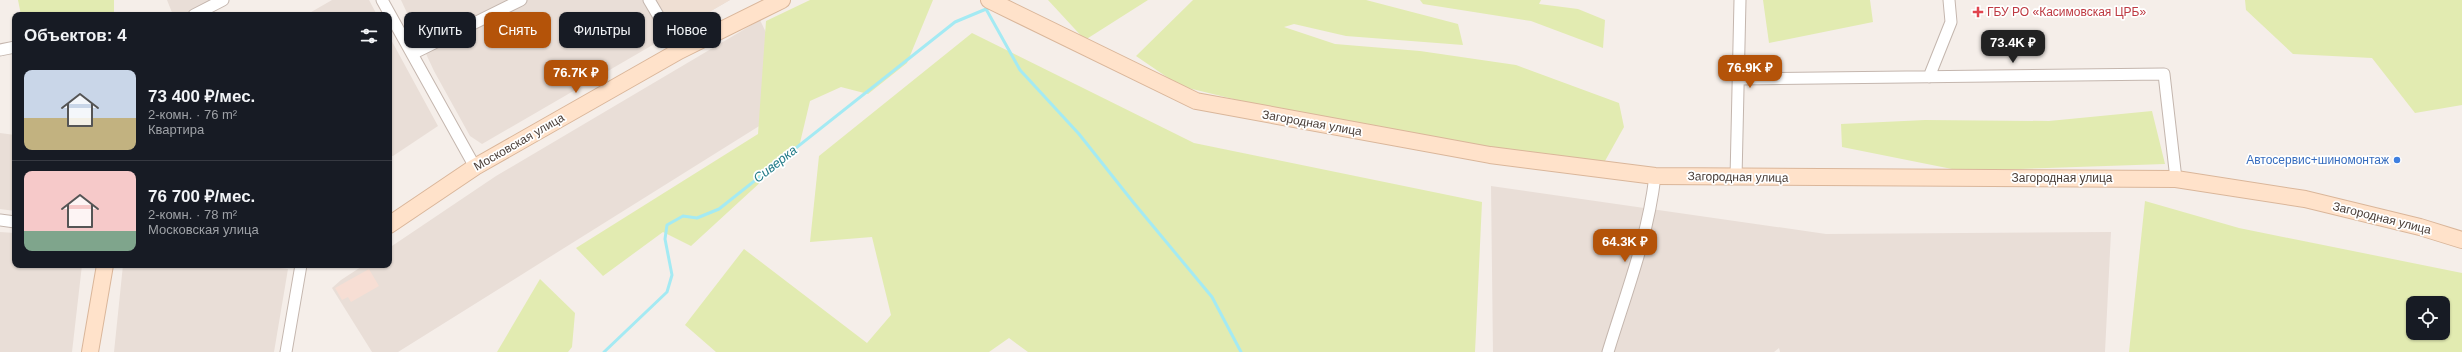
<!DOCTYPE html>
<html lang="ru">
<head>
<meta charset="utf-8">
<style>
	:root { --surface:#171b24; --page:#242831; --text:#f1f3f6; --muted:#9ea1a6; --line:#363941; --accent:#b45309 }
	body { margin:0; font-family:Helvetica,sans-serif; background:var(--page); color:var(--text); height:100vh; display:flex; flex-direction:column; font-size:15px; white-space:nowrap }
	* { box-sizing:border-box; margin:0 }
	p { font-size:13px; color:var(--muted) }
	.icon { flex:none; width:22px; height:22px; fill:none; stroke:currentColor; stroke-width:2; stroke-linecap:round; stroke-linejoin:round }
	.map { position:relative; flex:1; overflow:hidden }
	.side { position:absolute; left:12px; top:12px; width:380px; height:256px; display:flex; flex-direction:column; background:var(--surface); border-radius:8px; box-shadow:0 1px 3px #0004 }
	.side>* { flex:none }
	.guide { position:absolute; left:404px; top:12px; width:380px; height:36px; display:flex; gap:8px }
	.buttons { position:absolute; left:2406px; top:296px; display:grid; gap:8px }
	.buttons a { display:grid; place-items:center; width:44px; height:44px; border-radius:8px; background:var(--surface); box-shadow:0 1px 3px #0004; font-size:20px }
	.price { position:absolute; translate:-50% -34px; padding:0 9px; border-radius:8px; background:var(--accent); color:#fff; font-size:13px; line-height:26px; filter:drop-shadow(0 1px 2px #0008) }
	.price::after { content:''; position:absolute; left:50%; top:24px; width:12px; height:9px; margin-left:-6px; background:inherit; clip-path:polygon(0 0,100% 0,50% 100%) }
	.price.on { background:#222; color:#fff }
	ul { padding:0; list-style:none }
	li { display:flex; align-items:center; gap:12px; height:100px; padding:0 12px }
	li+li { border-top:1px solid var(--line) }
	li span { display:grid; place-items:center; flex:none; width:112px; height:80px; border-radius:8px; color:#555 }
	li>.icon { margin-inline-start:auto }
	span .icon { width:48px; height:48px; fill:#fffc; stroke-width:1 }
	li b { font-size:17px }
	h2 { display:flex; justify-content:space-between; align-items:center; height:48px; padding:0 12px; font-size:17px }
	.tag { padding:0 14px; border-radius:8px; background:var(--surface); box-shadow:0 1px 3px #0004; font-size:14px; line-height:36px }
	.tag.on { background:var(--accent); color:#fff }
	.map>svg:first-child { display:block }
	.residential { fill:#e9ded7 }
	.commercial { fill:#f7ded4 }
	.education { fill:#efdfd3 }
	.green { fill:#e2ebb1; fill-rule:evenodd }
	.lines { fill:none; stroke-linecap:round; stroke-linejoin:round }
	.stream { stroke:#a4eaf3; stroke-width:3 }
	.street-casing { stroke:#c4b6ae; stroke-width:13 }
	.secondary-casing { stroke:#dab69a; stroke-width:18 }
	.street { stroke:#fff; stroke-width:11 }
	.secondary { stroke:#ffe2ca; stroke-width:16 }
	.health-dot { fill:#e0444e; stroke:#fff; stroke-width:1.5 }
	.shop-dot { fill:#3f7fe0; stroke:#fff; stroke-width:1.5 }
	.labels { text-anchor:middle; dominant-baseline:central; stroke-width:3.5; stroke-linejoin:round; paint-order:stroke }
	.health-label { font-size:12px; fill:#be3a42; stroke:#fff; text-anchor:start }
	.street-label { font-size:12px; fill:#493d37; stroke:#fff }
	.shop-label { font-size:12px; fill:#366cbe; stroke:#fff; text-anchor:end }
	.water-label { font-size:13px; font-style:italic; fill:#237b88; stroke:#fff }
</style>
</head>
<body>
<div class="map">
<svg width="2462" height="352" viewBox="0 0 2462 352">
	<rect width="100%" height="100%" fill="#f5eee9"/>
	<path class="residential" d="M167,0H218L190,15H173Z
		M332,0H369L377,15H306Z
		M401,0H730L482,144L470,136L434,71Z
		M760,20L799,101L398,352H372L332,288L341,280L364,265H389V248L496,176Z
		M389,36L438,126L393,156H389Z
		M0,133L15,135V211L0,209Z
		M1491,186L1826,234L2111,232L2105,352H1780L1779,348L1774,352H1493Z
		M0,232L15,233V265H82L72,352H0Z
		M123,265H254L288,269L274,352H114Z"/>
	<path class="commercial" d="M369,269L379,286L351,302L348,297L342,300L335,288Z"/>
	<path class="education" d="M655,0H730L674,32Z"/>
	<path class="green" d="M18,0H114V15H21Z
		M810,0H933L907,63L868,94L841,87L810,101L799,147L691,246L663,232L603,276L576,248L758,134L766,21Z
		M1048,0H1148L1085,40Z
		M1193,0H1366L1458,24L1463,45L1346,36L1294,24L1284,27L1335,44L1420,51L1516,65L1619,103L1624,127L1605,161L1576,160L1482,147L1299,115L1180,86L1136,56Z
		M1420,0H1541L1539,4L1578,9L1605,20L1603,48L1531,21L1423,4Z
		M1763,0H1870L1873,22L1769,43Z
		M2245,0H2462V105L2415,113L2372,58L2293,54L2246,10Z
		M972,33L1194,143L1482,202L1475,352H1028L1009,338L989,352H716L685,325L744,249L867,343L891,315L872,237L810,242L819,156Z
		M2152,111L2165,164L1962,171L1842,147L1841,124L1925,120L2049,121Z
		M2145,201L2239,228L2462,273V352H2129ZM2413,303H2443V333H2413Z
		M540,279L575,313L572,347L568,352H497Z"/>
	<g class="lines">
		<path class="stream" d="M986,9L1020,70L1079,134L1133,202L1212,297L1241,352
			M604,352L667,292L672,275L665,239L667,225L683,216L697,218L719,209L955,22L991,7"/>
		<defs>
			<path id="street" d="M382,0L475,167
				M649,0L679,51
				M194,15L223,0
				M0,50L15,47
				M412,54L521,0
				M1929,77L1951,22L1949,0
				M1739,79L2164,74L2176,179
				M1736,178L1740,0
				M0,220L15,222
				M286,352L301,265
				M1608,352C1626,293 1648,237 1655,176"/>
			<path id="secondary" d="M989,0L1196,101L1490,155L1655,176L2176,179L2305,199L2420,227L2462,240
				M389,225L475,167L679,51L782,0
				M90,352L105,265"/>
		</defs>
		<use href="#street" class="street-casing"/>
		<use href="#secondary" class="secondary-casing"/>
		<use href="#street" class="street"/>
		<use href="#secondary" class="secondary"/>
	</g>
	<path class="health-dot" d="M1976 6h4v4h4v4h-4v4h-4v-4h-4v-4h4z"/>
	<circle class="shop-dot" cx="2397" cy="160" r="4"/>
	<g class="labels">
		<g class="health-label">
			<text x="1987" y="12">ГБУ РО «Касимовская ЦРБ»</text>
		</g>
		<g class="street-label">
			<text transform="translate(1312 123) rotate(10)">Загородная улица</text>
			<text transform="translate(519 142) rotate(-30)">Московская улица</text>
			<text transform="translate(1738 177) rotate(1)">Загородная улица</text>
			<text x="2062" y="178">Загородная улица</text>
			<text transform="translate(2382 218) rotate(14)">Загородная улица</text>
		</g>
		<g class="shop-label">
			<text x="2389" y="160">Автосервис+шиномонтаж</text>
		</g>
		<g class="water-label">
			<text transform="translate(775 164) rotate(-38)">Сиверка</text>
		</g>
	</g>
</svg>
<div class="buttons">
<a><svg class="icon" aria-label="locate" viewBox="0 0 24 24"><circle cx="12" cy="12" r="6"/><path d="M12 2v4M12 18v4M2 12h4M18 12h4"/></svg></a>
</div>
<b class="price on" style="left:2013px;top:64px">73.4K ₽</b>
<b class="price" style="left:1750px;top:89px">76.9K ₽</b>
<b class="price" style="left:576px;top:94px">76.7K ₽</b>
<b class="price" style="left:1625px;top:263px">64.3K ₽</b>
<div class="guide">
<a class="tag">Купить</a>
<a class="tag on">Снять</a>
<a class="tag">Фильтры</a>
<a class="tag">Новое</a>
</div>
<section class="side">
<h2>Объектов: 4<svg class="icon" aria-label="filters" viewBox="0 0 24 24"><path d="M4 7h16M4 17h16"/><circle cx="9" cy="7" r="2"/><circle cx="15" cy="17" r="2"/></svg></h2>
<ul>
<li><span style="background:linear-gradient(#c9d6e8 60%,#c2b280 0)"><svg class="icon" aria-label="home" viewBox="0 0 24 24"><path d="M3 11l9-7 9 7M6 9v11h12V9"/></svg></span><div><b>73 400 ₽/мес.</b><p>2-комн. · 76 m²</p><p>Квартира</p></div></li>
<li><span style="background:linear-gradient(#f6c9c9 75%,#7fa58c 0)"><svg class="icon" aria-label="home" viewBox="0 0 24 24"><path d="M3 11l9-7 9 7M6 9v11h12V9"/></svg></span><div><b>76 700 ₽/мес.</b><p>2-комн. · 78 m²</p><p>Московская улица</p></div></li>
</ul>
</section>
</div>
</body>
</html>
